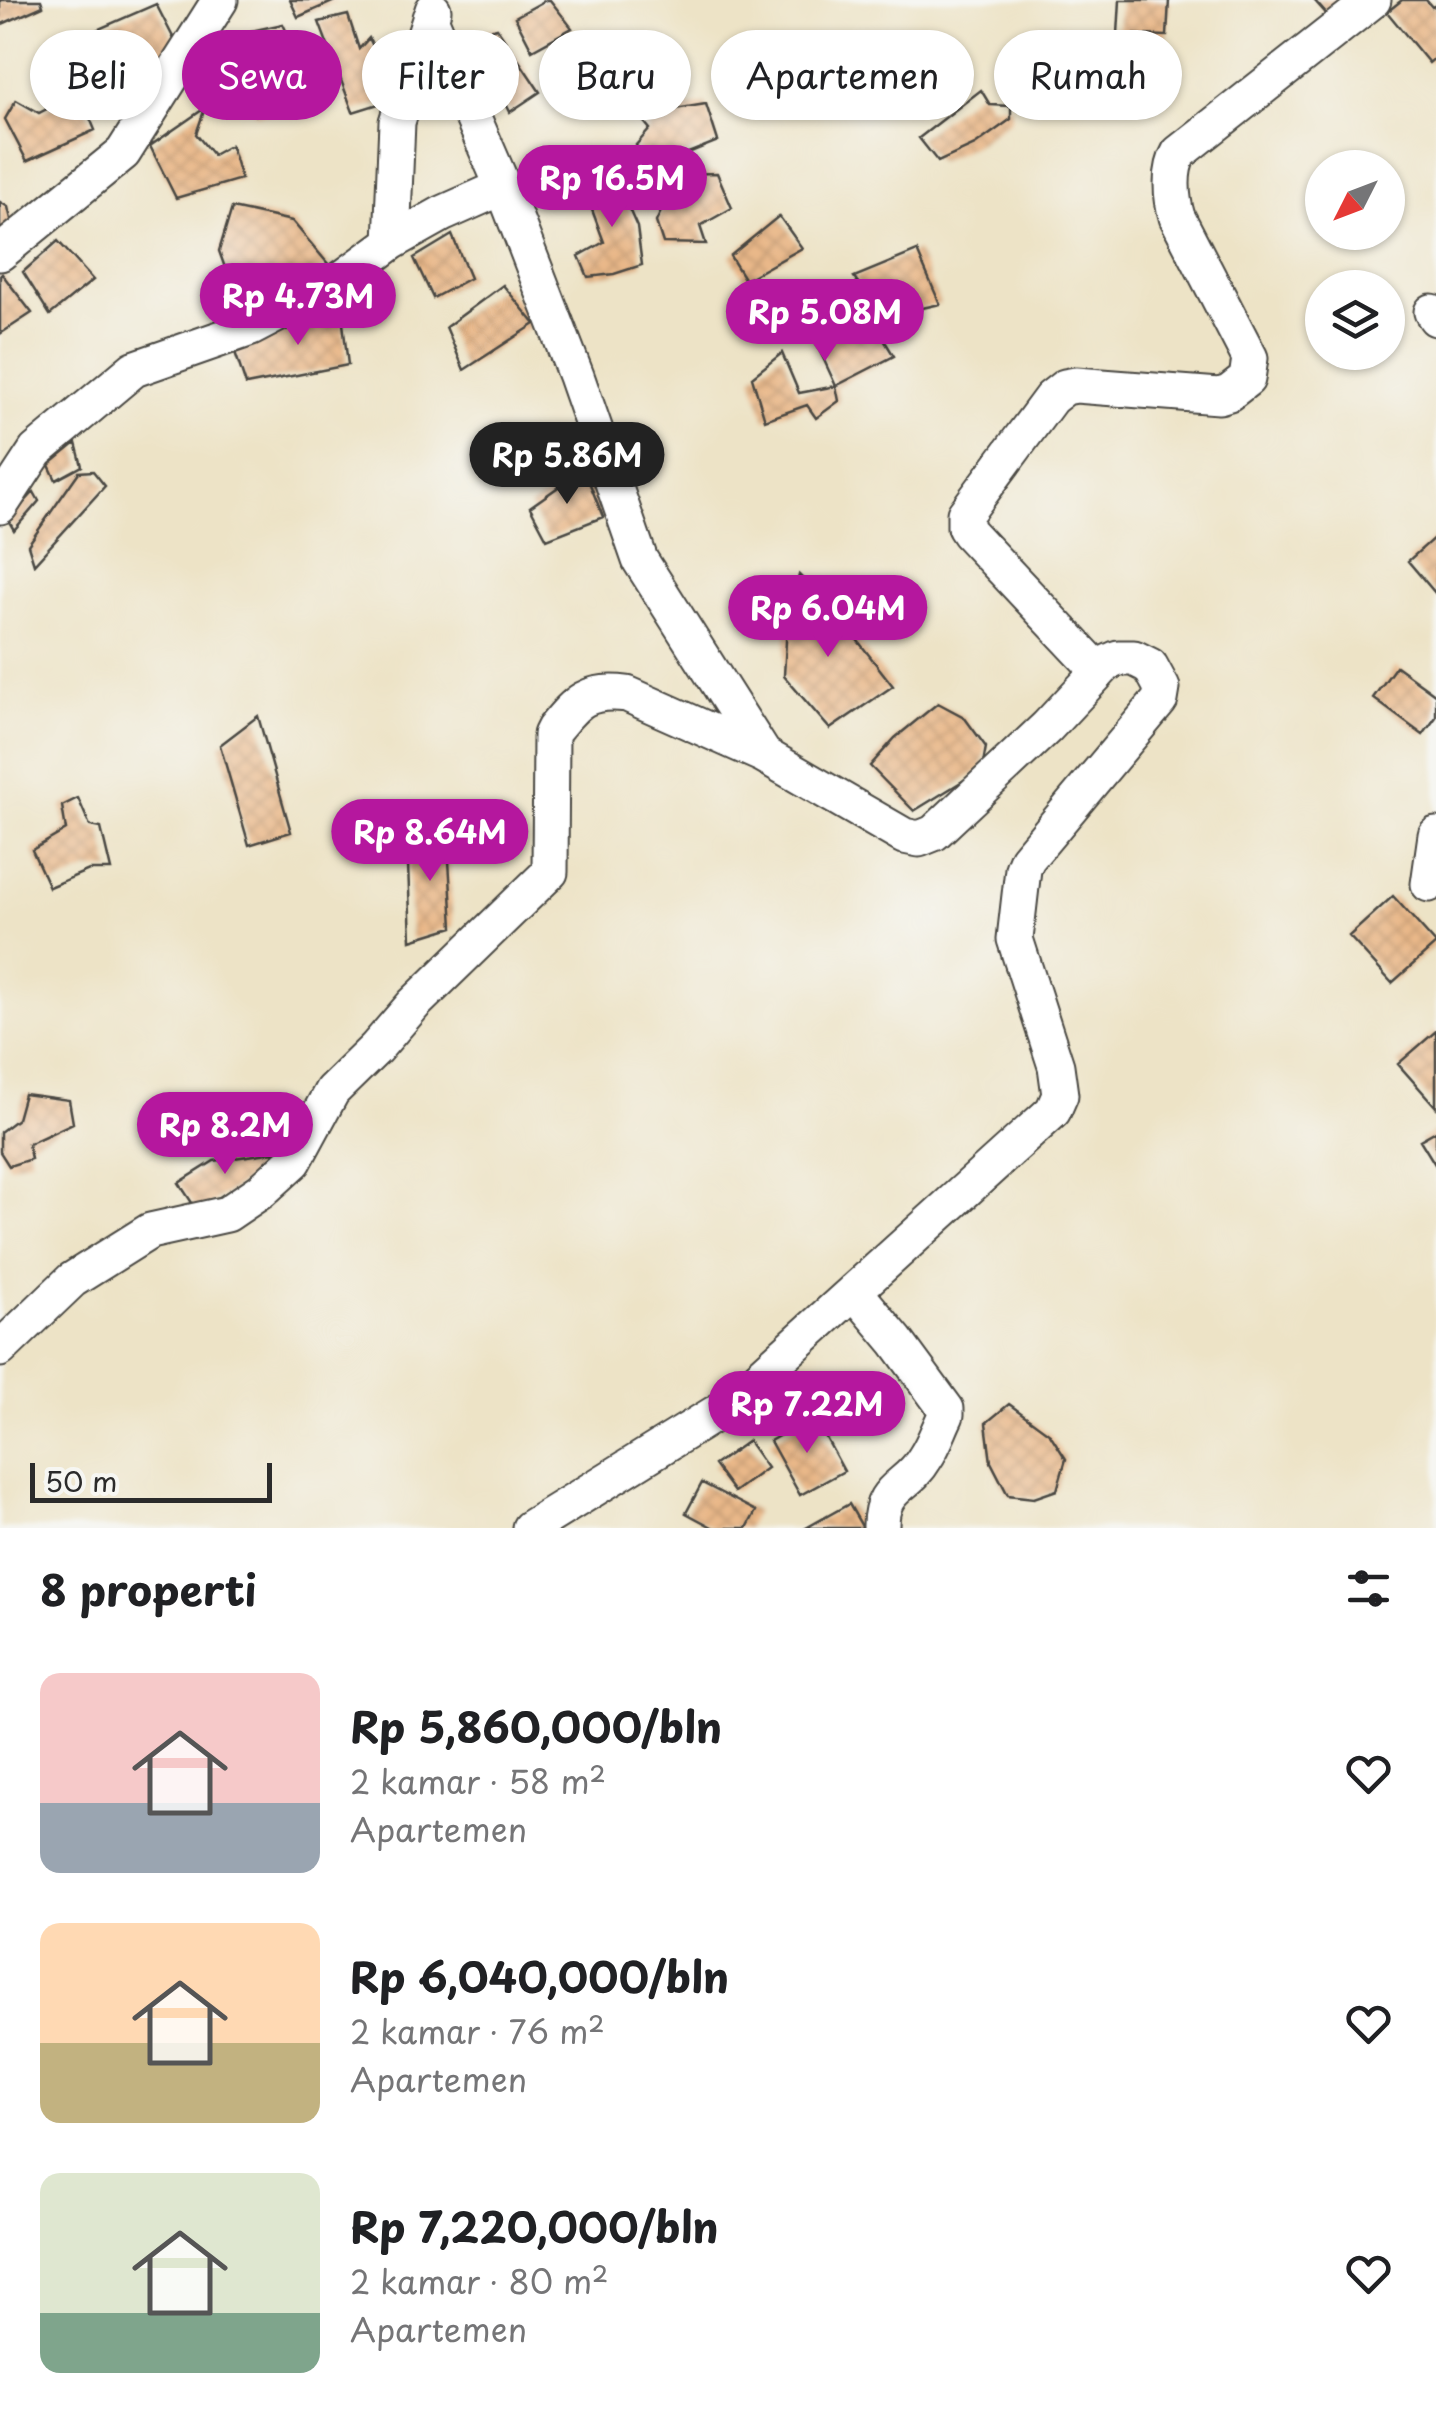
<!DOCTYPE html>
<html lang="id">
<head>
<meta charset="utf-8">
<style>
	:root { --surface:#fff; --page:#f2f2f2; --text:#202124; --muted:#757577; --accent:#b5179e }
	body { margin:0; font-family:"Playpen Sans",sans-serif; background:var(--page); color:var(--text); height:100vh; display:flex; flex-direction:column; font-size:38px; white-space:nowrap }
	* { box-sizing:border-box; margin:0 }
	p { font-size:32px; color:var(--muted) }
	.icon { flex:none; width:55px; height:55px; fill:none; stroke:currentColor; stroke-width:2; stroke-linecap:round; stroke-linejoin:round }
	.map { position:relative; height:1528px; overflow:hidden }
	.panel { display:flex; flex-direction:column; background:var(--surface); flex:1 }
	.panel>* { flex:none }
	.top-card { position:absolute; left:30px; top:30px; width:1378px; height:90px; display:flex; gap:20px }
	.needle { width:65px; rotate:228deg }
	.fabs { position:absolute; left:1305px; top:150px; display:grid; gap:20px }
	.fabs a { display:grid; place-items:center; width:100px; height:100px; border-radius:50%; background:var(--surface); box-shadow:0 2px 8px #0004; font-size:50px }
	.scale { position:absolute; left:30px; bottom:25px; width:242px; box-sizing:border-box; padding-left:10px; border:5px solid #2b2b2b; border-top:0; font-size:28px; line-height:35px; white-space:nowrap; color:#2b2b2b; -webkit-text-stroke:8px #f6f6f2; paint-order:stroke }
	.price { position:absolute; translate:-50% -85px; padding:0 22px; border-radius:35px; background:var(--accent); color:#fff; font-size:32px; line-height:65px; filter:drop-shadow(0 2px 5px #0008) }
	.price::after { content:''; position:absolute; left:50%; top:60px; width:30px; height:22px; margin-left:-15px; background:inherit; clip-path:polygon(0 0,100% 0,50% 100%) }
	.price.current { background:#222; color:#fff }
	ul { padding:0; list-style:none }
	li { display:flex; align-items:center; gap:30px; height:250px; padding:0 40px }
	li span { display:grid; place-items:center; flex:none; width:280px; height:200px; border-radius:20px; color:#555 }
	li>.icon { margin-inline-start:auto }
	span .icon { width:120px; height:120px; fill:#fffc; stroke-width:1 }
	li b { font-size:42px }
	h2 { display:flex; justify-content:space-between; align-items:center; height:120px; padding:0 40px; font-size:42px }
	.pill { padding:0 35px; border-radius:45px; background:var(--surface); box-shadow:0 2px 8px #0004; font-size:35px; line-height:90px }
	.pill.current { background:var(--accent); color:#fff }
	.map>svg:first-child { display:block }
	.building { fill:url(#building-cross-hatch) }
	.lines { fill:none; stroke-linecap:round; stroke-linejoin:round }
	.minor-casing { stroke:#484742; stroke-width:39 }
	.minor { stroke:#fff; stroke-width:35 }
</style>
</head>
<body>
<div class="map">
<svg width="1436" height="1528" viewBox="0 0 1436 1528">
	<defs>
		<pattern id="building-cross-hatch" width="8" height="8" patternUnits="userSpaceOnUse" patternTransform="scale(2.5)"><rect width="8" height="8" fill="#e9b889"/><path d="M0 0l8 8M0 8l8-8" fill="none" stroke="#c89e76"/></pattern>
	</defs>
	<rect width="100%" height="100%" fill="#f6f6f2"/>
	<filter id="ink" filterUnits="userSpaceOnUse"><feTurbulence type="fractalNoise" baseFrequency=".01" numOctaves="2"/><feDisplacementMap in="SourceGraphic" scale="20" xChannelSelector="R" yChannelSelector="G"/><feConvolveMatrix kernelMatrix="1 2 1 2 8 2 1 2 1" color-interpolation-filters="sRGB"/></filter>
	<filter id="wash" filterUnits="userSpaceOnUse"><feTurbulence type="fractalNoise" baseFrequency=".0048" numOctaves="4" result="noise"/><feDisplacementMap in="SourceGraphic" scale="40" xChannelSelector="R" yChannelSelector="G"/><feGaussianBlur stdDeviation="2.25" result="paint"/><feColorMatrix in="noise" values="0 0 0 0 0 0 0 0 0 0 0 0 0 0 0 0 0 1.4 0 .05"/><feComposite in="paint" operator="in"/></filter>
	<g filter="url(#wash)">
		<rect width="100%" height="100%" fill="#ede3c6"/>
		<g id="blocks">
			<path class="building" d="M0,0H41L43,6L0,25Z
				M290,0H337L298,17Z
				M546,0H550L572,28L532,50L515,17Z
				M1120,0H1169L1167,36L1118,34Z
				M1314,0H1352L1331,19Z
				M1402,0H1426L1432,7L1436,5V57L1429,63L1387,12Z
				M156,4L179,49L165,60L108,73L85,35Z
				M348,15L359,49L369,38L383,67L375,79L385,102L353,112L319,22Z
				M283,24L301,63L311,68L308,103L256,115L233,35Z
				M497,28L540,92L510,112L479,48L481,32Z
				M579,45L616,63L568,97L544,69Z
				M652,80L669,110L706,104L718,141L678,157V174L653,183L636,145L650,129L627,102Z
				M981,90L990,105L1011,106V119L975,145L938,162L919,138Z
				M79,92L95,130L27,161L5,119L16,100L39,113Z
				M205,108L196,134L213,155L231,145L241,179L176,198L150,146Z
				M717,173L732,208L700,226L706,244L663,243L656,222L678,174Z
				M625,177V200L637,227L642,265L614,274L588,277L579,256L604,242L582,183Z
				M0,202L8,207L14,232L0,235Z
				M232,208L292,221L329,265L284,290L244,321L219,251Z
				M779,216L802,248L745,280L730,256Z
				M452,235L470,278L433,298L414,258Z
				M58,241L93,280L50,315L23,272Z
				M917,251L940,304L882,317L854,277Z
				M2,274L32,313L0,334V276Z
				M503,285L535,324L464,370L446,327Z
				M340,298L348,365L246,385L235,352Z
				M859,299L894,356L836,386L839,401L816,418L807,405L765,420L752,377L782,353L799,393L836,386L811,332Z
				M76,443L82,466L56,480L49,465Z
				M584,469L603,517L547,539L530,507Z
				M93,471L105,486L34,564L28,545L79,472Z
				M34,492L39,501L14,530L8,520Z
				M1436,536V594L1408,561Z
				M799,575L834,610L893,686L830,729L784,676L787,624Z
				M1396,666L1436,695V717L1423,735L1373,698Z
				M938,703L964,717L986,747L982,769L914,811L870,766L895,738Z
				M258,716L291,832L249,845L220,745Z
				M78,798L90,826L101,828L111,870H89L49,887L32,850L66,830L62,806Z
				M447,827L453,927L411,940L407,840Z
				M1393,896L1436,944L1392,983L1349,936Z
				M1436,1031V1107L1398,1064Z
				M24,1094L69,1100L73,1123L28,1144L31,1159L9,1166L0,1152V1132L17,1119Z
				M1436,1131V1166L1420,1140Z
				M295,1149L198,1212L179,1183L214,1161Z
				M1009,1404L1050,1434L1066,1459L1057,1490L1034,1498L1008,1495L991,1462L986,1423Z
				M814,1416L844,1471L800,1495L770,1441Z
				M748,1441L767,1468L734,1492L714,1465Z
				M702,1483L756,1511L747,1528H714L686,1513Z
				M849,1504L863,1528H806Z"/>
		</g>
	</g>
	<g filter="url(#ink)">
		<use href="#blocks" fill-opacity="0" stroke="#484742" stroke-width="2.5"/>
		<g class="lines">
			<defs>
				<path id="minor" d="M430,18L503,187L576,376L640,560L764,755
					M392,242L397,122L433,10
					M0,253L123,153L220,0
					M1432,312L1436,318
					M0,506L36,451L134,369L251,328L335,284L392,242L442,214L503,187
					M1098,670L969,533L965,527V514L1051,398L1065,387L1076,385L1219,396L1229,393L1247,379L1250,358L1177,217C1171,197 1169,170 1179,153L1373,0
					M1429,884L1436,835
					M854,1291L896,1341L946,1409V1415C939,1429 934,1445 925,1458C907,1489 880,1485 881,1528
					M0,1349L72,1280L150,1231L227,1214L261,1191L294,1161L332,1091L376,1048L414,1004L550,872L551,735L554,729C577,701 587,689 627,694L764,755L904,836L919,839L934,833L1047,727L1107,663L1118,658H1134L1150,666L1162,688L1160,700L1027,859L1023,869L1015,939L1056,1066L1060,1095L1053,1111L726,1407L530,1528"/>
			</defs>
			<use href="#minor" class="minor-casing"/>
			<use href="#minor" class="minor"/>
		</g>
	</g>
</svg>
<div class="fabs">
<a><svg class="needle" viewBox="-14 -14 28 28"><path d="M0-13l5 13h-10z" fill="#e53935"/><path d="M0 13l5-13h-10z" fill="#757577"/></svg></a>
<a><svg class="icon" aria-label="layers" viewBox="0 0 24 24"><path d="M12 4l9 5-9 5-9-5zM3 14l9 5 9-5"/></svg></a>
</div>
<div class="scale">50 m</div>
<b class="price" style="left:612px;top:230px">Rp 16.5M</b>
<b class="price" style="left:298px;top:348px">Rp 4.73M</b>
<b class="price" style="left:825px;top:364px">Rp 5.08M</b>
<b class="price current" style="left:567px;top:507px">Rp 5.86M</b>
<b class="price" style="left:828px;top:660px">Rp 6.04M</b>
<b class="price" style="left:430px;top:884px">Rp 8.64M</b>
<b class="price" style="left:225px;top:1177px">Rp 8.2M</b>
<b class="price" style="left:807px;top:1456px">Rp 7.22M</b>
<div class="top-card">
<a class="pill">Beli</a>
<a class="pill current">Sewa</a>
<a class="pill">Filter</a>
<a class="pill">Baru</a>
<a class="pill">Apartemen</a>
<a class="pill">Rumah</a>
</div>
</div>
<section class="panel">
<h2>8 properti<svg class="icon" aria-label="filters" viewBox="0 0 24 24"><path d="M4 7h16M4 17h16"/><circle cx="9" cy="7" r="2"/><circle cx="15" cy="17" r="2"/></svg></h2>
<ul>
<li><span style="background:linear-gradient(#f6c9c9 65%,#9aa5b1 0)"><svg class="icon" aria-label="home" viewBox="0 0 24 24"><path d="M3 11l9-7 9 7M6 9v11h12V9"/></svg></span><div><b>Rp 5,860,000/bln</b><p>2 kamar · 58 m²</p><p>Apartemen</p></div><svg class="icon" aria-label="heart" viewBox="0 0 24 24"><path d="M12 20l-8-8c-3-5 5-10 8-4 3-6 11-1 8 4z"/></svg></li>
<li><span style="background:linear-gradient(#ffd9b3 60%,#c2b280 0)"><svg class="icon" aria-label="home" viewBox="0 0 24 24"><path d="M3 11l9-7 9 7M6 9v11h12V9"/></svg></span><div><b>Rp 6,040,000/bln</b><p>2 kamar · 76 m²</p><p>Apartemen</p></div><svg class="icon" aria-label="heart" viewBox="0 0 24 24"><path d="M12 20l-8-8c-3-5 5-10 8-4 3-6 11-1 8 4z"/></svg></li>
<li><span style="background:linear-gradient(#dfe7d0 70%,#7fa58c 0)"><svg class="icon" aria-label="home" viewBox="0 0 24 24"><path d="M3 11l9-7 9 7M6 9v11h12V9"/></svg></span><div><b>Rp 7,220,000/bln</b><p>2 kamar · 80 m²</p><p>Apartemen</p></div><svg class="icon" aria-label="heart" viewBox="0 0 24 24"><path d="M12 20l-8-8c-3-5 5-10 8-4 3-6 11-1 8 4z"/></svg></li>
</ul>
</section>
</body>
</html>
